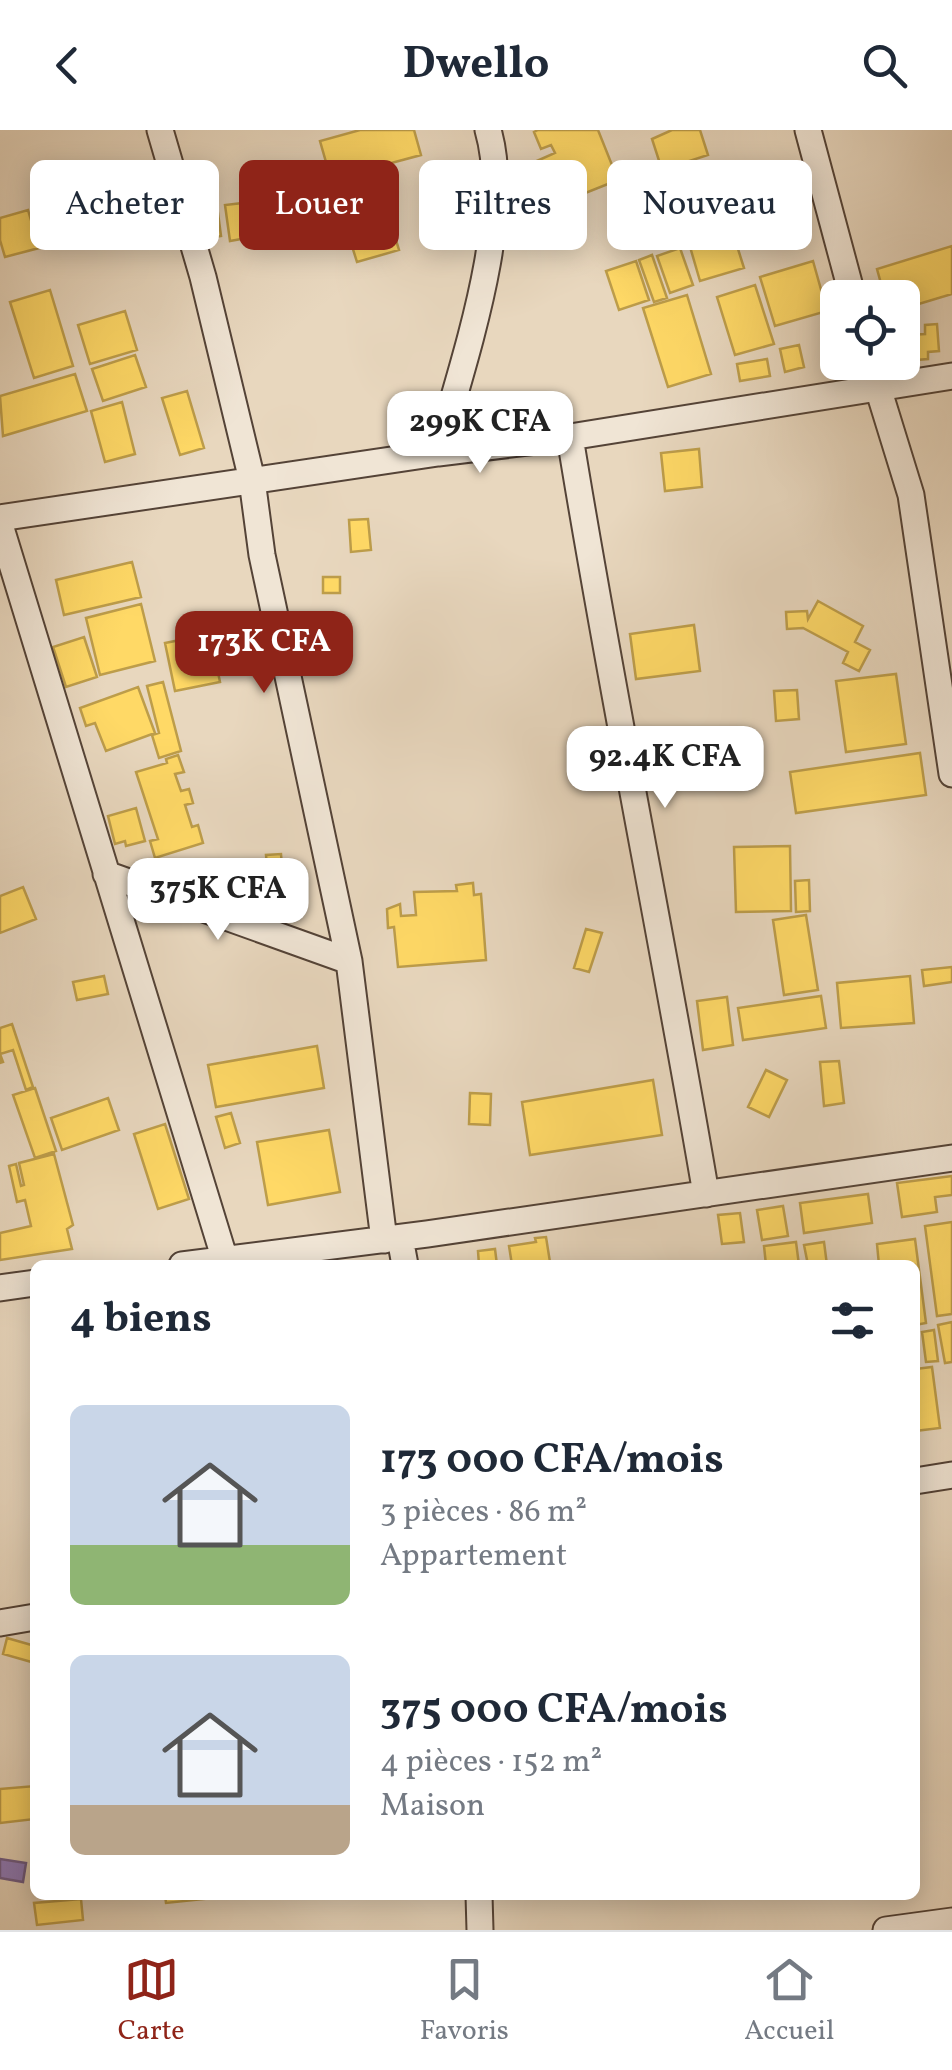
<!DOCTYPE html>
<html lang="fr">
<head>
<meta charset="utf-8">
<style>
	:root { --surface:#fff; --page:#f6f6f7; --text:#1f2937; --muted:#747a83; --line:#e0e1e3; --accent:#8f2418 }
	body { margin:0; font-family:Vollkorn,serif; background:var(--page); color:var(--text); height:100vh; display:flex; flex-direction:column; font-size:38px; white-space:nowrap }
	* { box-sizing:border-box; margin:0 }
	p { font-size:32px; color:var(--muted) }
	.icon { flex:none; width:55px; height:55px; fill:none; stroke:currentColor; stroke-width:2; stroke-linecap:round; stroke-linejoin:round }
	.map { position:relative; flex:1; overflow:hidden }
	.drawer { position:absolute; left:30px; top:1130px; width:890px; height:640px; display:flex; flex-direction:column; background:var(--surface); border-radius:15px; box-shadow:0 5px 25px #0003 }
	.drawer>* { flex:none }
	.guide { position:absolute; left:30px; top:30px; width:892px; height:90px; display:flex; gap:20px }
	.tools { position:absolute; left:820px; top:150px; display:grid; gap:20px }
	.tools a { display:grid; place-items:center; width:100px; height:100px; border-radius:15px; background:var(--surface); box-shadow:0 5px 25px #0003; font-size:50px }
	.price { position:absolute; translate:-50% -85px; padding:0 22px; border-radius:20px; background:#fff; color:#222; font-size:32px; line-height:65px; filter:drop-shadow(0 2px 5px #0008) }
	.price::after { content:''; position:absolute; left:50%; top:60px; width:30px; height:22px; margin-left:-15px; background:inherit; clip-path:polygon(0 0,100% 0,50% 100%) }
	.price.current { background:var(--accent); color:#fff }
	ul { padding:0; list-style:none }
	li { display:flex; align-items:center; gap:30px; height:250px; padding:0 40px }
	li span { display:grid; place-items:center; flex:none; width:280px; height:200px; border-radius:15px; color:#555 }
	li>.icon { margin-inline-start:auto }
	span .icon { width:120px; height:120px; fill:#fffc; stroke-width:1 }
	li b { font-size:42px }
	h2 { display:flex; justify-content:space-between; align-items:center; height:120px; padding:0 40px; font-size:42px }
	.chip { padding:0 35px; border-radius:15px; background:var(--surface); box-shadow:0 5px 25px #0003; font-size:35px; line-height:90px }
	.chip.current { background:var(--accent); color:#fff }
	header { display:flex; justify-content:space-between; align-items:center; height:130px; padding:0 40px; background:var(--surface); font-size:45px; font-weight:700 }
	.tab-bar { display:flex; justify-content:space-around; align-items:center; height:140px; border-top:2px solid var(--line); background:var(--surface); font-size:28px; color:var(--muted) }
	.tab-bar a { display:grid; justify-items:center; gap:5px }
	.tab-bar .current { color:var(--accent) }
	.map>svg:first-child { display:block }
	.homes { fill:#ffd966; stroke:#bd9d4a; stroke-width:2.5 }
	.offices { fill:#8e7cc3; stroke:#6e5c8c; stroke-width:2.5 }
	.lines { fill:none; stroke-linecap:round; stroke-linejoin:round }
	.street-casing { stroke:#544337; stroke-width:29 }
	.street { stroke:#f0e5d5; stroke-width:25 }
</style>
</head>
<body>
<header><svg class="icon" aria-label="back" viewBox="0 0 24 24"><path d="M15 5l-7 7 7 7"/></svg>Dwello<svg class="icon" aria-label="search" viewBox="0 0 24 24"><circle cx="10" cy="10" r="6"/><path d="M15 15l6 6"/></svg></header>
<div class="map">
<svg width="952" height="1800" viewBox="0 0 952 1800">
	<rect width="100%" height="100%" fill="#e8d7be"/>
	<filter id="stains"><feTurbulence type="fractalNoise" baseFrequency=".002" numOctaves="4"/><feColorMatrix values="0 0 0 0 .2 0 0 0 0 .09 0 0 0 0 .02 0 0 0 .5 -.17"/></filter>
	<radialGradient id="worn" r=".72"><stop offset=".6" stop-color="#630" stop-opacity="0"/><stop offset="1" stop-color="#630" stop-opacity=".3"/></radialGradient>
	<path class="homes" d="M360,0H414L421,25L365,40L368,50L334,60L320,11Z
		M538,0H598L618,50L548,78L530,34L555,23L551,15L541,19L534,2Z
		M672,0H700L708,25L662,40L652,9Z
		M350,57L355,73L382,64L399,120L357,132L335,62Z
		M243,73L247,108L230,111L225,75Z
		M28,80L39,118L5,127L0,110V88Z
		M218,83L221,106L203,109L199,86Z
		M744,85L753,115L738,119L744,138L700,151L686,103Z
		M952,116V164L902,179V168H885L877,139Z
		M680,118L693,155L670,163L657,126Z
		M652,125L667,168L654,172L639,130Z
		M636,131L649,170L619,180L606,141Z
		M813,131L827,181L775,196L760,147Z
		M755,155L774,214L735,225L717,167Z
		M50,160L73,236L34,248L10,172Z
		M687,165L711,244L668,257L643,178Z
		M125,181L137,220L90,234L78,195Z
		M937,194L939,221L928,222V229L904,231L903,222H910L909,205L925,204V195Z
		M799,215L804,237L785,242L780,219Z
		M135,225L146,257L103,271L92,239Z
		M767,229L770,246L740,251L737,234Z
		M75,244L87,281L3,306L0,266Z
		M187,261L204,318L180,325L162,268Z
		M122,272L135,324L105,332L91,281Z
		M699,319L702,357L665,361L661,323Z
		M368,389L371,420L351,422L349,390Z
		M132,432L141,467L64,485L56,450Z
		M323,447H340V463H323Z
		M818,471L863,496L855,512L870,520L859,541L843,533L848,522L803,498L787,499L786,482L807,481L808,489Z
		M141,474L155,531L100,545L86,488Z
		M694,495L700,541L636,549L630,504Z
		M210,504L220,552L175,561L165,513Z
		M84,507L97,547L66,557L53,517Z
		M896,544L906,614L846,622L836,551Z
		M163,552L181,621L159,628L152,605L159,603L147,556Z
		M138,557L155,603L106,621L95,593L86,596L80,578Z
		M797,560L799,589L776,591L774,561Z
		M920,623L926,665L796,683L790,642Z
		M178,625L184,642L175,644L181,661L189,659L193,673L185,675L192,697L198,695L203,713L155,728L150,711L158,709L136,642L167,633L166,629Z
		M136,678L145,711L126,716L125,711L115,714L108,686Z
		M790,716L791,781L736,782L734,717Z
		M281,724L284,762L269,763L266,725Z
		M809,750L810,781L796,782L795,751Z
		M473,753L474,765L481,764L486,830L398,837L394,797L388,798L387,779L400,774L401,786L416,785L414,762L457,761L456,755Z
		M23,757L36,789L0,803V766Z
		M806,785L818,860L784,865L773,790Z
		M586,799L602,803L589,842L574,838Z
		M952,837V852L924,856L922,840Z
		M104,846L108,864L77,870L73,852Z
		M910,846L914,893L841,898L837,853Z
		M821,866L826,898L743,910L738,878Z
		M727,867L733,915L703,920L697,871Z
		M12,894L33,957L26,960L13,920L0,924L3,932L0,933V898Z
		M317,916L324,958L216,977L208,935Z
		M839,931L844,973L824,976L820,932Z
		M766,940L787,950L769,987L748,977Z
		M653,950L662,1005L530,1025L522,972Z
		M35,958L56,1021L35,1028L13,965Z
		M470,963L491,964L490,995L469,994Z
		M108,968L119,1000L62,1020L51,988Z
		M231,983L240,1013L225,1018L216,987Z
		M165,994L189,1069L158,1079L134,1004Z
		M329,1000L340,1062L268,1075L257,1012Z
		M54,1024L73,1095L67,1099L72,1119L0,1130V1103L31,1096L25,1070L17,1072L9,1036L16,1034L21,1056L24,1055L19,1033Z
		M952,1046V1065L935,1067L937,1082L902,1087L897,1053Z
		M868,1064L872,1093L804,1103L800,1073Z
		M783,1076L788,1106L762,1110L757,1080Z
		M740,1083L744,1112L722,1114L718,1085Z
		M952,1092V1184L937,1186L925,1096Z
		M546,1107L550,1132L512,1135L509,1116L536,1112L535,1108Z
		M915,1109L926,1193L915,1195V1135H879L877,1114Z
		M796,1112L799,1135H766L764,1116Z
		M824,1112L827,1135H808L804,1115Z
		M495,1119L497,1135H479L478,1121Z
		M952,1192V1232L945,1233L938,1195Z
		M934,1200L938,1231L926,1232L922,1202Z
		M932,1237L940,1298L915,1301V1239Z
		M7,1508L35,1516V1533L3,1524Z
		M35,1656V1689L0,1693V1659Z
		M165,1765H242L166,1773Z
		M81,1769L83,1790L37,1795L34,1773Z"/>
	<path class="offices" d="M0,1729L26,1733L23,1752L0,1748Z"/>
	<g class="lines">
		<defs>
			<path id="street" d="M160,0L203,147L252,350L262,425L349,831L384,1110
				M808,0L853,168
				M870,232L911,365L952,644
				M570,307C611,560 663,811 706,1064
				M438,323C462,234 514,89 488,0
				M0,388L438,323L570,307L952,246
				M0,395L225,1130
				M106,744L349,831
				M400,1108L405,1135
				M182,1135L427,1104L952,1028
				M0,1158L35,1153
				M915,1351L952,1345
				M0,1493L35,1487
				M479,1765L480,1800
				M886,1800L952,1791"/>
		</defs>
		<use href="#street" class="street-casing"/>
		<use href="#street" class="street"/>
	</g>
	<rect width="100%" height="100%" filter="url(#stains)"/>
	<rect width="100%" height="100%" fill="url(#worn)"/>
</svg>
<div class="tools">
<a><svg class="icon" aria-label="locate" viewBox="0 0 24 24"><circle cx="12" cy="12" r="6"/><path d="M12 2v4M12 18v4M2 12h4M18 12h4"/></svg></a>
</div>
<b class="price" style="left:480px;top:346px">299K CFA</b>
<b class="price current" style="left:264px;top:566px">173K CFA</b>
<b class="price" style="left:665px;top:681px">92.4K CFA</b>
<b class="price" style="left:218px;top:813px">375K CFA</b>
<div class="guide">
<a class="chip">Acheter</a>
<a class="chip current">Louer</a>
<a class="chip">Filtres</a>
<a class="chip">Nouveau</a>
</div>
<section class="drawer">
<h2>4 biens<svg class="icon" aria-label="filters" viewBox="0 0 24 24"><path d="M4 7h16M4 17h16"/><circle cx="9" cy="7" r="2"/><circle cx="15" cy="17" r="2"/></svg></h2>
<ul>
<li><span style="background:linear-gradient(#c9d6e8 70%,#8fb573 0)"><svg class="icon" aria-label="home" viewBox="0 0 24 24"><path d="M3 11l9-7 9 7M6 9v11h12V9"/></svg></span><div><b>173 000 CFA/mois</b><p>3 pièces · 86 m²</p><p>Appartement</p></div></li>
<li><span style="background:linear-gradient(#c9d6e8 75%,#b9a48a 0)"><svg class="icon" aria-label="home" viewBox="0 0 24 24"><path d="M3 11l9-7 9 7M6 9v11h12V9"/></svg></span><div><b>375 000 CFA/mois</b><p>4 pièces · 152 m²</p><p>Maison</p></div></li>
</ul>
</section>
</div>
<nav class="tab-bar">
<a class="current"><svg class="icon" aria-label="map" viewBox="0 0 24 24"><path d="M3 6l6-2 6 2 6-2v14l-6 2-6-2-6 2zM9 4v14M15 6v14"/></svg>Carte</a>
<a><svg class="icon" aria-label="saved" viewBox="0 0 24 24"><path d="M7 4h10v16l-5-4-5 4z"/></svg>Favoris</a>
<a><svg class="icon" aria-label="home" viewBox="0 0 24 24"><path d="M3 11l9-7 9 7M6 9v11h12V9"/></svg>Accueil</a>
</nav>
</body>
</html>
